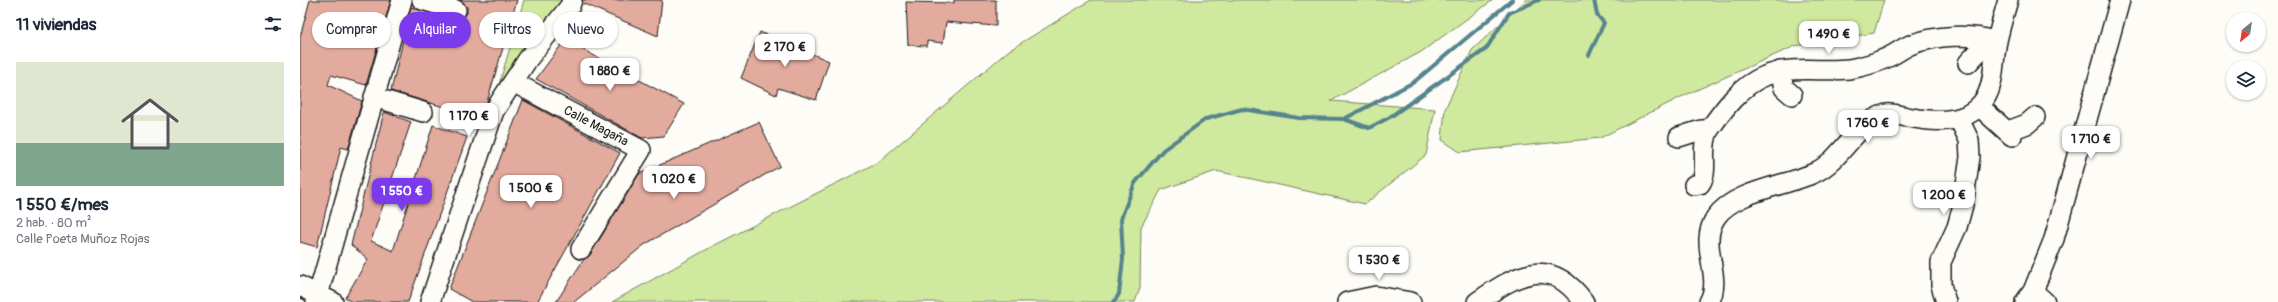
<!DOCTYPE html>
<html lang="es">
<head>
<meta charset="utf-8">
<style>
	:root { --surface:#fff; --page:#f6f6f7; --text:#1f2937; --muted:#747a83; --line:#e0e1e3; --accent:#7c3aed }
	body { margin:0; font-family:Pangolin,sans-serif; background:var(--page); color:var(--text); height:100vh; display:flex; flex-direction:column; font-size:15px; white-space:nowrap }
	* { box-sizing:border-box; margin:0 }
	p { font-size:13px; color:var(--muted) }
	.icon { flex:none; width:22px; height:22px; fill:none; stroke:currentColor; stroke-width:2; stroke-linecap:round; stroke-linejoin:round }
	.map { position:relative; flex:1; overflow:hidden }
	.side { display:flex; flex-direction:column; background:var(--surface); width:300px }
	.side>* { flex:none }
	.banner { position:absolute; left:12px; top:12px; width:380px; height:36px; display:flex; gap:8px }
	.needle { width:26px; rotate:210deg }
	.controls { position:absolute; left:1926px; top:12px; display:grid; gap:8px }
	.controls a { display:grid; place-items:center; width:40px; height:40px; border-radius:50%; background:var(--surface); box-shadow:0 1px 3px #0004; font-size:20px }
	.price { position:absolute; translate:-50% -34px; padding:0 9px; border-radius:8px; background:#fff; color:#222; font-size:13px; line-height:26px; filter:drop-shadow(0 1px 2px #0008) }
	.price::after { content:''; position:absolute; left:50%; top:24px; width:12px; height:9px; margin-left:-6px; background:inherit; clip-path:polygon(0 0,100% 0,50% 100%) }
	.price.active { background:var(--accent); color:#fff }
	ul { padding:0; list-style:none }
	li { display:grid; align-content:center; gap:8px; height:212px; padding:0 16px }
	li+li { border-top:1px solid var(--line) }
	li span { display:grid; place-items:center; height:124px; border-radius:0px; color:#555 }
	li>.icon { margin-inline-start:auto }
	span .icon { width:72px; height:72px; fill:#fffc; stroke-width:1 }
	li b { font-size:17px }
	h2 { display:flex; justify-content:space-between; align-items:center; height:48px; padding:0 16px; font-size:17px }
	.pill { padding:0 14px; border-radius:18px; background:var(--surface); box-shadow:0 1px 3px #0004; font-size:14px; line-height:36px }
	.pill.active { background:var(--accent); color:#fff }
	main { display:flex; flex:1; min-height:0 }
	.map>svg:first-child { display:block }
	.green { fill:#cfe99f; stroke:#76825e }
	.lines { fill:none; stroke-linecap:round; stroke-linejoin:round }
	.stream { stroke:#55848d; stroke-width:4 }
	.building { fill:#e3aa9e; stroke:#1c1c1c }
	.minor-casing { stroke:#1c1c1c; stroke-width:22 }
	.minor { stroke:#fdfcf7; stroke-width:19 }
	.labels { text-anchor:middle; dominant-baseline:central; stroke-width:3.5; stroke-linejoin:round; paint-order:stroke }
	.street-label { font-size:13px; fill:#1c1c1c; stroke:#fdfcf7 }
</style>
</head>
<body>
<main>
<section class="side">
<h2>11 viviendas<svg class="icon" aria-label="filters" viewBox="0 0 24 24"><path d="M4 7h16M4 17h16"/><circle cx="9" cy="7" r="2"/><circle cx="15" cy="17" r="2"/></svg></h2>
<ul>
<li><span style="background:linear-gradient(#dfe7d0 65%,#7fa58c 0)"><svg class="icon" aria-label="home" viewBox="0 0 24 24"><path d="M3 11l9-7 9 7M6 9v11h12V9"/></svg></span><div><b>1 550 €/mes</b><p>2 hab. · 80 m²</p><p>Calle Poeta Muñoz Rojas</p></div></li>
</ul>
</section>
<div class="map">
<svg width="1978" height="302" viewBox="0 0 1978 302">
	<rect width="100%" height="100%" fill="#fdfcf7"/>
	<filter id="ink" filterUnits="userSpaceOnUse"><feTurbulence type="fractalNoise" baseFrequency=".025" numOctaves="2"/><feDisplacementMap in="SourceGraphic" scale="8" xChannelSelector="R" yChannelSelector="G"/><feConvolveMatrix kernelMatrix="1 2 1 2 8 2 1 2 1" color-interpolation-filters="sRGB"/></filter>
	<g filter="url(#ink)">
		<path class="green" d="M224,0H264L196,95Z
			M791,0H1193L1121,52L1031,101L1135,109L1126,155L1065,204L916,171L861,190L841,227L840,288L835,302H312L413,246L578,162L708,51Z
			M1226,0H1584L1574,33L1495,46L1381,97L1300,138L1160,152L1142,140L1145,109L1172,50Z"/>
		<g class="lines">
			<path class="stream" d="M1289,55L1304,23L1297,15L1294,0
				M1044,119L1069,128L1090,117L1186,49L1209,13L1239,0
				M814,302L819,294L823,259L821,218L835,183L863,150L906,119L942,109L999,118L1044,119L1114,82L1212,0"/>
		</g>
		<path class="building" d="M10,0H91L66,85L31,75L28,85L62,101L48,149L41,147L17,247L0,242V37Z
			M160,0H217L187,102L180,118L91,91L111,7L158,21L163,18L167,13V7Z
			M283,0H362L358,36L282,3Z
			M654,0H696V26L646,22L643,43L627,41V46L608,45L606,2L654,3Z
			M460,32L529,61L516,100L478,88L476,95L441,78Z
			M265,40L384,104L364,136L342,138L236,79Z
			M223,100L320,153L237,302H172L149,289Z
			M84,112L111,122L71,241L93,251L133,125L167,137L108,302H52L45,298L68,259L51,245Z
			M459,122L480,166L344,245L274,302H256L284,259L290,255L339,174Z"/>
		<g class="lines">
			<defs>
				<path id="minor" d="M122,0L156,10
					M1668,63L1681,49H1696
					M1480,71L1484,88L1492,95
					M213,82L341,150L281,249
					M74,97L123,112
					M1679,106L1712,136
					M1708,131L1727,124L1735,117
					M1379,137L1401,130H1409C1423,110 1441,85 1465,76C1492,65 1520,72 1549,69C1560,67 1573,64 1584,59C1593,56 1601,49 1610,45C1636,35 1671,33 1697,42
					M1394,185L1400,184C1410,171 1399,148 1409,130
					M0,286L33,302
					M1733,291L1745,302
					M16,302L102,0
					M130,302L194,111L228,59L270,6L272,0
					M1047,302L1076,296L1111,302
					M1177,302C1216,275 1249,254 1284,302
					M1409,302C1424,276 1397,245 1416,217C1434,191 1486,186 1514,173C1543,160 1554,123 1586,114C1592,113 1600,116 1607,117C1634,122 1669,126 1686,97C1695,81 1693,59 1697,41C1700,27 1704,14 1708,0
					M1646,302L1641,285V262L1657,227L1663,205L1670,157L1669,140L1659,119
					M1725,302L1733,291L1754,239L1820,0"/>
			</defs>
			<use href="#minor" class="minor-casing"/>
			<use href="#minor" class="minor"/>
		</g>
	</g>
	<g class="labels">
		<g class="street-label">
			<text transform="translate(296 126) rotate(28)">Calle Magaña</text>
		</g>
	</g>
</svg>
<div class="controls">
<a><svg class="needle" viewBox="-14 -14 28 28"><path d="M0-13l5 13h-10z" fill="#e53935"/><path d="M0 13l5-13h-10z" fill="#747a83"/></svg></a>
<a><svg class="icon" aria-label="layers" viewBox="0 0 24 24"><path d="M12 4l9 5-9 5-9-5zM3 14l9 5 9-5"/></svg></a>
</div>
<b class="price" style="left:1529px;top:55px">1 490 €</b>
<b class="price" style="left:485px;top:68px">2 170 €</b>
<b class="price" style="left:310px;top:92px">1 880 €</b>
<b class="price" style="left:169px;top:137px">1 170 €</b>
<b class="price" style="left:1568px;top:144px">1 760 €</b>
<b class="price" style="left:1791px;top:160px">1 710 €</b>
<b class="price" style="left:374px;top:200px">1 020 €</b>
<b class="price" style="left:231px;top:209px">1 500 €</b>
<b class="price active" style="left:102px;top:212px">1 550 €</b>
<b class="price" style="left:1644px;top:216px">1 200 €</b>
<b class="price" style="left:1079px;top:281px">1 530 €</b>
<div class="banner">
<a class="pill">Comprar</a>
<a class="pill active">Alquilar</a>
<a class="pill">Filtros</a>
<a class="pill">Nuevo</a>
</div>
</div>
</main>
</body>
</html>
